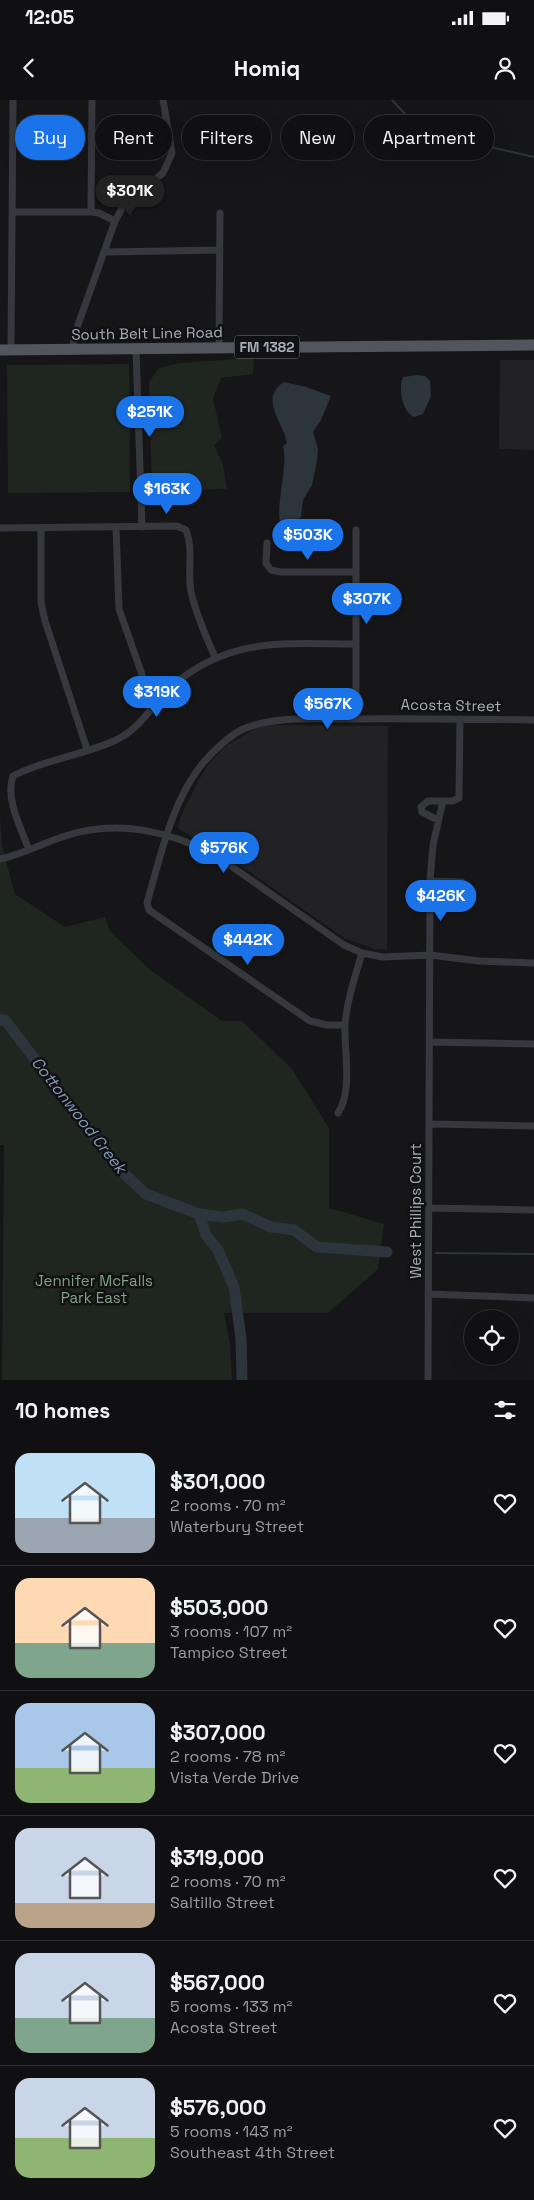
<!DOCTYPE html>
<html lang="en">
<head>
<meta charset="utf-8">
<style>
	:root { --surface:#101012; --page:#19191b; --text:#f1f3f6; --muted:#9c9d9f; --line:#303032; --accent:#1a73e8 }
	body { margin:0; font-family:"Space Grotesk",sans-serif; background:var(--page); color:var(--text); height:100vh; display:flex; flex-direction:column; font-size:19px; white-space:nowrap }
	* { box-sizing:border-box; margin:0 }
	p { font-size:16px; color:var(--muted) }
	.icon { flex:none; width:28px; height:28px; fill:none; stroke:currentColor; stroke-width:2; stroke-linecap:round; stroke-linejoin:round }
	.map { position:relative; height:1280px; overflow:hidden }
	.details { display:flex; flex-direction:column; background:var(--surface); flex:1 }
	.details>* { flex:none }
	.guide { position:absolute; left:15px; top:15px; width:505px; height:45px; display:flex; gap:10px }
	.tools { position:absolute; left:464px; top:1210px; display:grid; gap:10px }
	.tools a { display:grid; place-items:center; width:55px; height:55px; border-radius:50%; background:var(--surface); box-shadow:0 5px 20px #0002,0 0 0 1px var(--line); font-size:25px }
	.price { position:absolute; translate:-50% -42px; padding:0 11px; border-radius:18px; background:var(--accent); color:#fff; font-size:16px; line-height:32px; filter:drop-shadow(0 1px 2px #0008) }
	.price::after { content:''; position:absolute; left:50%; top:30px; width:15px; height:11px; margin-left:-8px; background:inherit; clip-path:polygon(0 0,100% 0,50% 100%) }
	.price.current { background:#222; color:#fff }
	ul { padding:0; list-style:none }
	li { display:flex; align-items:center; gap:15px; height:125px; padding:0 15px }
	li+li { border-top:1px solid var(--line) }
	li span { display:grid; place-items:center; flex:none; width:140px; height:100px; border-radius:15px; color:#555 }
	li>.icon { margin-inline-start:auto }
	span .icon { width:60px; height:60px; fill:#fffc; stroke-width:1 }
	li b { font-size:21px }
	h2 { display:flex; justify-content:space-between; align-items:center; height:60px; padding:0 15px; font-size:21px }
	.chip { padding:0 18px; border-radius:22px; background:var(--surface); box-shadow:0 5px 20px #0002,0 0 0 1px var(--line); font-size:18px; line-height:45px }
	.chip.current { background:var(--accent); color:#fff }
	.status { display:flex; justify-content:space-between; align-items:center; height:35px; padding:0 25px; background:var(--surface); direction:ltr }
	.status svg { height:14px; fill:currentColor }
	header { display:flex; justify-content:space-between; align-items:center; height:65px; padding:0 15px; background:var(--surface); font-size:22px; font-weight:700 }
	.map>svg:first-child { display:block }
	.built { fill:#222225 }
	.green { fill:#1e261f }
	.water { fill:#2c353c }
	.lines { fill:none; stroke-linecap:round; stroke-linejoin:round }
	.stream { stroke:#2c353c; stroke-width:2 }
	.river { stroke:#2c353c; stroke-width:11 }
	.minor { stroke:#37383d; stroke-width:7 }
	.primary { stroke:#53555c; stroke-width:11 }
	.labels { text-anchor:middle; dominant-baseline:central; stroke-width:5; stroke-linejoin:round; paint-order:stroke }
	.shield { fill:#111113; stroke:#7b7e86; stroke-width:1 }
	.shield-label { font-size:14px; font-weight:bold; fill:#a8adb8 }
	.street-label { font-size:15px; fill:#a8adb8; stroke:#111113 }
	.park-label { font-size:15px; fill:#7fa381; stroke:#111113 }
	.water-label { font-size:16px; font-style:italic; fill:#7f9bb3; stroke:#111113 }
</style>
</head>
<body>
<div class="status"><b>12:05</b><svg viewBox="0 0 49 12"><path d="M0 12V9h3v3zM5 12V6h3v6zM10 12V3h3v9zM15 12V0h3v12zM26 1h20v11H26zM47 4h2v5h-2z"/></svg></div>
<header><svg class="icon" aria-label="back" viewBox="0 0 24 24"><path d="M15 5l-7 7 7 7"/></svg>Homiq<svg class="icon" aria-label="person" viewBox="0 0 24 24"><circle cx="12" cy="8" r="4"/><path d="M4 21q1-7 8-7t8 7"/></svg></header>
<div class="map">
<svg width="534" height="1280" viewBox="0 0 534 1280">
	<rect width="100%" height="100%" fill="#161618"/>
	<path class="built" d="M500,260H534V350L499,349Z
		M274,625L388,626L387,850L374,849L344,838L247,770L179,729L178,725L185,707L198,681L210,662L224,647L256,628Z"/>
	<path class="green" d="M254,258L253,274L221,278L213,299L222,338L214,345L223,365L227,389L152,391L149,282L159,268L179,263Z
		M129,264L130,392L8,393L7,265Z
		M0,717L2,746L15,794L65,827L105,817L110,831L149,869L222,921H242L292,969L329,1028V1108L384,1124L378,1169L328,1213H224L230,1244L232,1280H2L4,1045H0V1094Z"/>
	<path class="water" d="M418,275L425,276L430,281L431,296L423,314L414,317C402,312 398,288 403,277Z
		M284,282L306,287L331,296L321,320L313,332L318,349L317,361L312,385L303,400L301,417L283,429C272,417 289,366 283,346L287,343C284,323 258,299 284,282Z"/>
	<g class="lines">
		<path class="stream" d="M392,0L405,14L438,35L534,57
			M436,1153L534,1154"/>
		<path class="river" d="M0,920H5L119,1069L146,1094L199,1114L206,1135L218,1150L234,1187L241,1238L242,1280
			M199,1114L223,1117L242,1114L271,1127L294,1130L317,1147L387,1152"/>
		<path class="minor" d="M12,112H91L99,113L115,121
			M91,112L92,0
			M105,152L220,150
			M219,247L220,113
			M73,249L74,236L115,121L124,105L163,73L172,53L163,0
			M136,249L142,427
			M11,250L13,0
			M0,428L177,426L186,430C194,450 187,471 191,492C196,514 206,537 215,557
			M116,428L119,509L145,583L159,598
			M41,429V502L45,521L87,649
			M267,443L266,463L271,470L281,472H356
			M356,619V430
			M438,720L422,712L421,707L428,701H453L459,698L460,619
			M29,750C21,728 5,699 13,676C45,659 86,655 118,639C141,628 153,603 172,586C231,536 284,544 356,544
			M0,759C23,754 43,743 65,736C117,719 172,731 218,757L344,845L362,853L383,857L430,855L479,861L534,863
			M430,781L462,782
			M345,925H327L310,921L149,810L147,803C160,758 172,700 203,663C213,651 229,636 243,629C274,616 312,619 344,619C408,618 471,619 534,620
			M430,942L534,944
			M338,1013C353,991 344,951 345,925C347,900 355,877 362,853
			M430,1024L534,1026
			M429,1108L534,1110
			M428,1194L534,1198
			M428,1280L430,781L433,745L443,701"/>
		<path class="primary" d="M0,250L534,245"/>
	</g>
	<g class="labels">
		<rect class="shield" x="234.5" y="235.5" width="65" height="23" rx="4"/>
		<g class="shield-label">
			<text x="267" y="247">FM 1382</text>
		</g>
		<g class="street-label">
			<text transform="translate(147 233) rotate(-1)">South Belt Line Road</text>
			<text transform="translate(451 605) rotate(1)">Acosta Street</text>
			<text transform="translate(415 1111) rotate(-90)">West Phillips Court</text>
		</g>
		<g class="park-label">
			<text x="94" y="1180">Jennifer McFalls<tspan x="94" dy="17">Park East</tspan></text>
		</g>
		<g class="water-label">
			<text transform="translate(79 1015) rotate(52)">Cottonwood Creek</text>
		</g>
	</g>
</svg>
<div class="tools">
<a><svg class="icon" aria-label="locate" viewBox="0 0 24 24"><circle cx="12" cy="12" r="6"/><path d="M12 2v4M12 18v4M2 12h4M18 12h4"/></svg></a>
</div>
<b class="price current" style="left:130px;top:117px">$301K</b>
<b class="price" style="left:150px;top:338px">$251K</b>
<b class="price" style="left:167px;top:415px">$163K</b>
<b class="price" style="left:308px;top:461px">$503K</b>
<b class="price" style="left:367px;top:525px">$307K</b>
<b class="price" style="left:157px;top:618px">$319K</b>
<b class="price" style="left:328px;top:630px">$567K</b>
<b class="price" style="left:224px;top:774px">$576K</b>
<b class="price" style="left:441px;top:822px">$426K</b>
<b class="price" style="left:248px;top:866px">$442K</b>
<div class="guide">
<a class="chip current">Buy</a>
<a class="chip">Rent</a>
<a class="chip">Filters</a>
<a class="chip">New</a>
<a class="chip">Apartment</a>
</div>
</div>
<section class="details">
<h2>10 homes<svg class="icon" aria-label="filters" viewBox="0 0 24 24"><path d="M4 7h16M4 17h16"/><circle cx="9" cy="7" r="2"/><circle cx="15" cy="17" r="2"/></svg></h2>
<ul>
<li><span style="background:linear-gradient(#bfe0f5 65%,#9aa5b1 0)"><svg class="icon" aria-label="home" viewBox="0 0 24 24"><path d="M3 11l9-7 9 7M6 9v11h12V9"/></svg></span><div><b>$301,000</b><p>2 rooms · 70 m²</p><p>Waterbury Street</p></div><svg class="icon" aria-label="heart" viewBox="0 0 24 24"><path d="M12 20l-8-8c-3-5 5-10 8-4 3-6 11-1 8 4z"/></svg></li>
<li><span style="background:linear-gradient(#ffd9b3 65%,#7fa58c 0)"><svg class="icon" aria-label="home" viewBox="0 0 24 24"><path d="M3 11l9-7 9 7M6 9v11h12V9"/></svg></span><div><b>$503,000</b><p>3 rooms · 107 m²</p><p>Tampico Street</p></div><svg class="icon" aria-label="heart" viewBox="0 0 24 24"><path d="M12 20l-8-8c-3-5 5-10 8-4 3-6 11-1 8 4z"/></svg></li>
<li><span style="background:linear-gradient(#a9c7e8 65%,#8fb573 0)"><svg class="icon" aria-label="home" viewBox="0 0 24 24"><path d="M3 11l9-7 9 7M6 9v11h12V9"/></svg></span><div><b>$307,000</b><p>2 rooms · 78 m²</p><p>Vista Verde Drive</p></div><svg class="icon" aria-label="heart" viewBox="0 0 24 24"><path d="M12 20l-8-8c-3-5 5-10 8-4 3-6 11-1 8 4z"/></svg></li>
<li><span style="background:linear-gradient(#c9d6e8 75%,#b9a48a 0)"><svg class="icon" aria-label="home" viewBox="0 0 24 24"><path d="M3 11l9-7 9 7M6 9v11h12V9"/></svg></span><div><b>$319,000</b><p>2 rooms · 70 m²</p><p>Saltillo Street</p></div><svg class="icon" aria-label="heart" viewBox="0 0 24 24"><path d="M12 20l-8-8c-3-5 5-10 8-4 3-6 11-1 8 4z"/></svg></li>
<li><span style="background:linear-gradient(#c9d6e8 65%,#7fa58c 0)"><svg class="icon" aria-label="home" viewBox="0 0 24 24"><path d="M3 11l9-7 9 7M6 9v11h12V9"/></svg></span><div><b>$567,000</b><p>5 rooms · 133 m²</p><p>Acosta Street</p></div><svg class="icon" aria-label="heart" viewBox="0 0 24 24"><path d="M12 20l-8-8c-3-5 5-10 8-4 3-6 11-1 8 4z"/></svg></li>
<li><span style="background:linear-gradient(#c9d6e8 60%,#8fb573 0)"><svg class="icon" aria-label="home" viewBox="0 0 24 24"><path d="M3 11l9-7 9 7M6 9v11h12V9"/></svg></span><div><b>$576,000</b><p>5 rooms · 143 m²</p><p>Southeast 4th Street</p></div><svg class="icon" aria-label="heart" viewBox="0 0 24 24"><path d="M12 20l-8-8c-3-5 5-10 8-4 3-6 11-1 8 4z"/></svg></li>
</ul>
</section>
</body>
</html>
